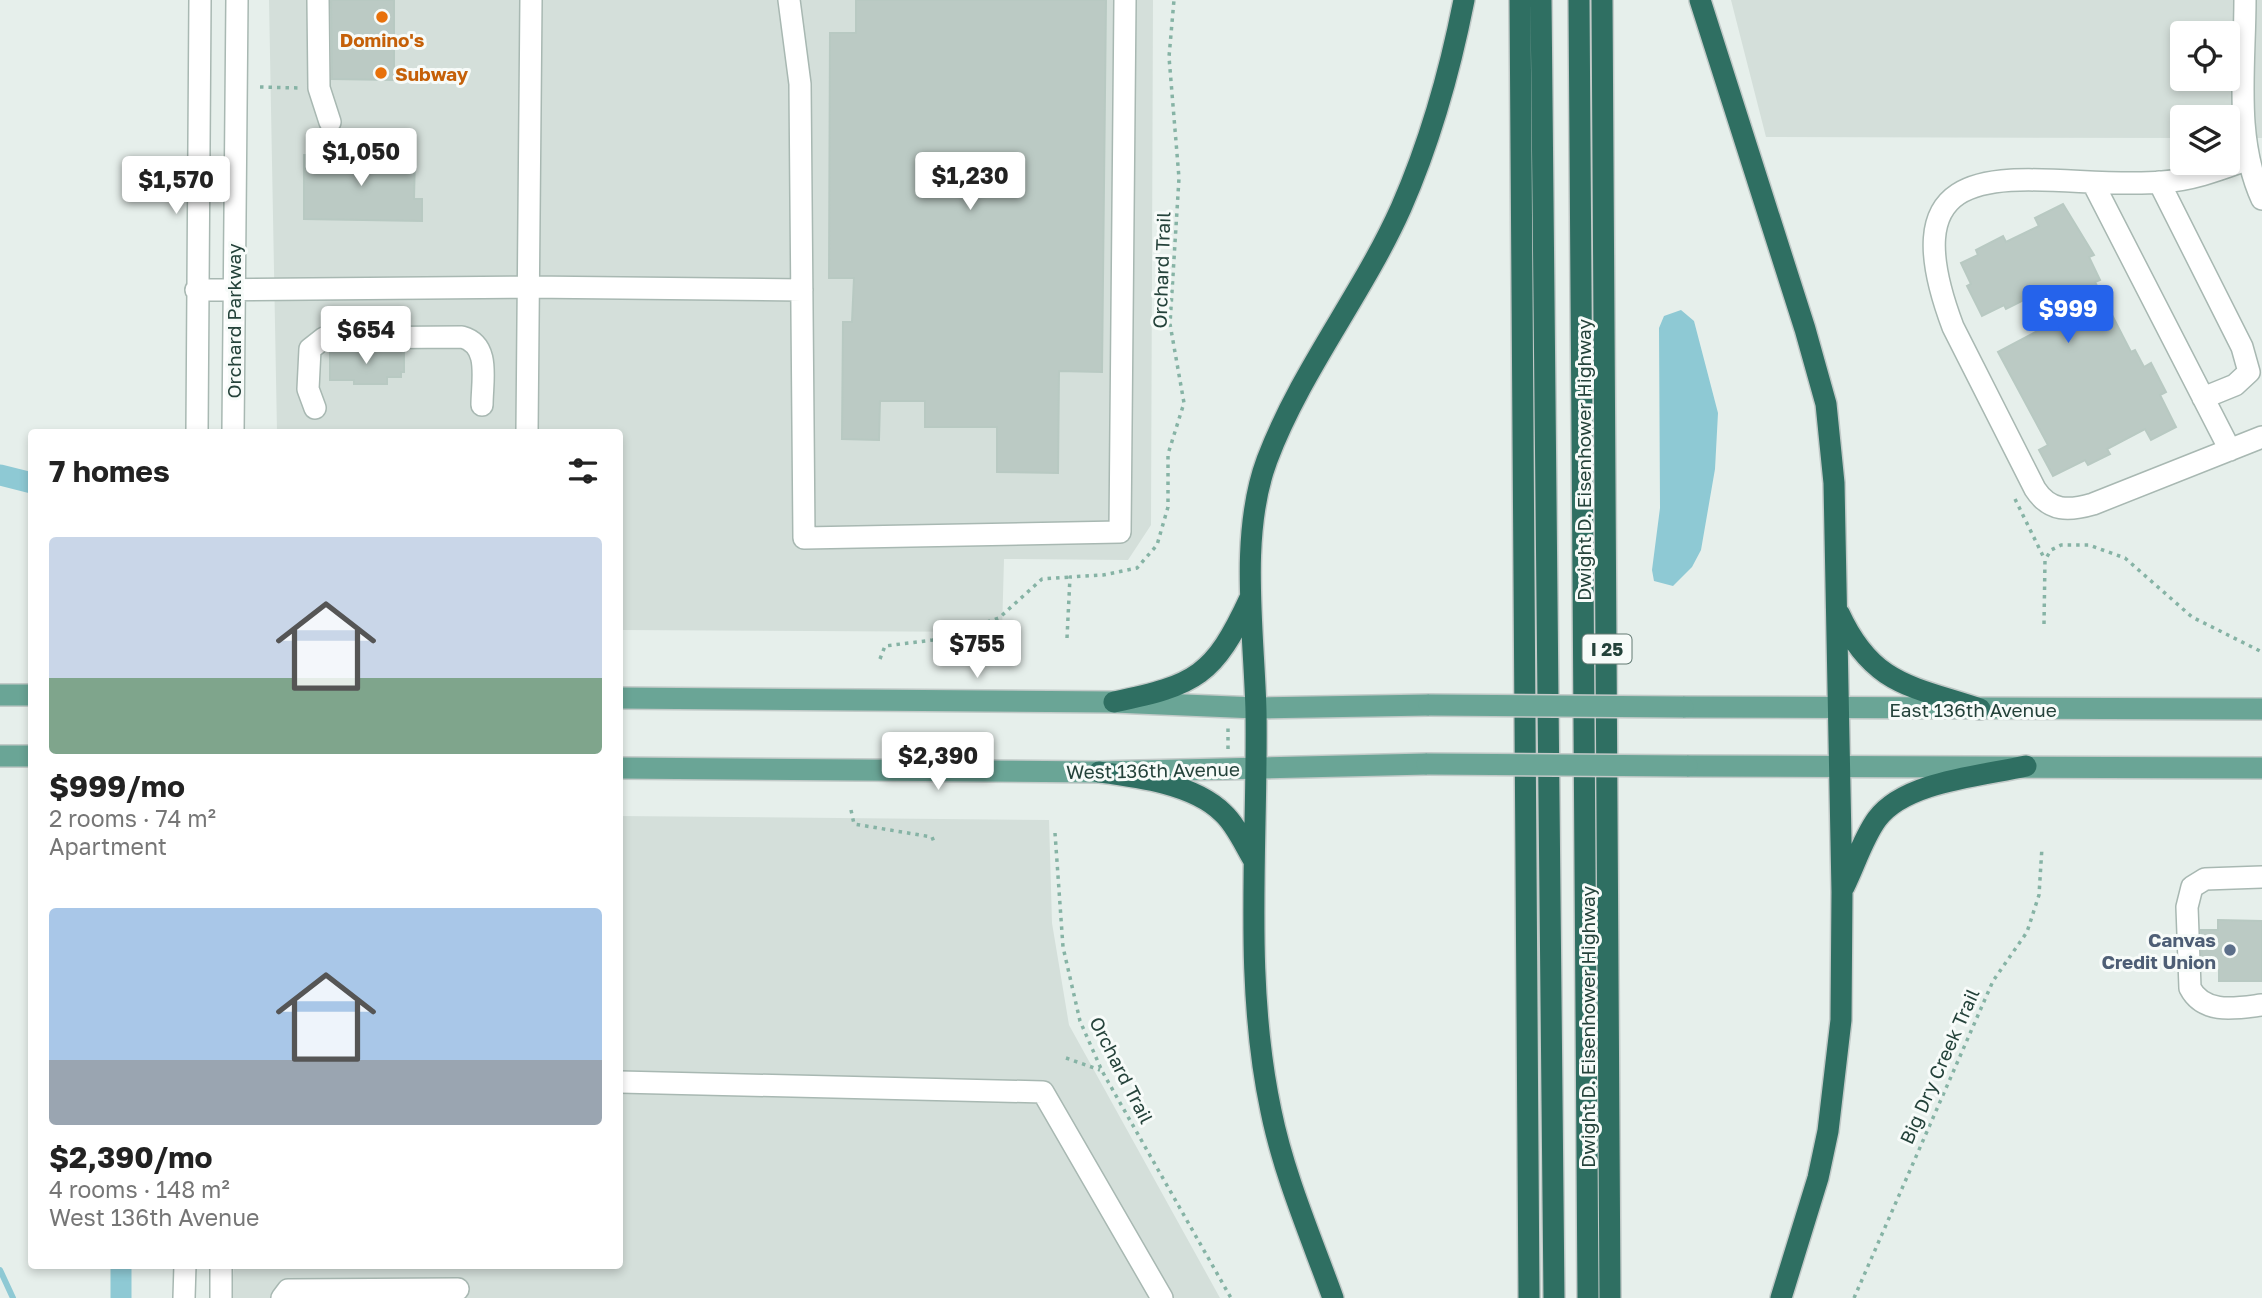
<!DOCTYPE html>
<html lang="en">
<head>
<meta charset="utf-8">
<style>
	:root { --surface:#fff; --page:#f6f6f6; --text:#222; --muted:#767676; --accent:#2563eb }
	body { margin:0; font-family:"Golos Text",sans-serif; background:var(--page); color:var(--text); height:100vh; display:flex; flex-direction:column; font-size:26px; white-space:nowrap }
	* { box-sizing:border-box; margin:0 }
	p { font-size:23px; color:var(--muted) }
	.icon { flex:none; width:38px; height:38px; fill:none; stroke:currentColor; stroke-width:2; stroke-linecap:round; stroke-linejoin:round }
	.map { position:relative; flex:1; overflow:hidden }
	.details { position:absolute; left:28px; top:429px; width:595px; height:840px; display:flex; flex-direction:column; background:var(--surface); border-radius:7px; box-shadow:0 4px 10px #0003 }
	.details>* { flex:none }
	.controls { position:absolute; left:2170px; top:21px; display:grid; gap:14px }
	.controls a { display:grid; place-items:center; width:70px; height:70px; border-radius:7px; background:var(--surface); box-shadow:0 4px 10px #0003; font-size:35px }
	.price { position:absolute; translate:-50% -60px; padding:0 16px; border-radius:7px; background:#fff; color:#222; font-size:23px; line-height:46px; filter:drop-shadow(0 2px 4px #0008) }
	.price::after { content:''; position:absolute; left:50%; top:42px; width:21px; height:16px; margin-left:-10px; background:inherit; clip-path:polygon(0 0,100% 0,50% 100%) }
	.price.on { background:var(--accent); color:#fff }
	ul { padding:0; list-style:none }
	li { display:grid; align-content:center; gap:14px; height:371px; padding:0 21px }
	li span { display:grid; place-items:center; height:217px; border-radius:7px; color:#555 }
	li>.icon { margin-inline-start:auto }
	span .icon { width:126px; height:126px; fill:#fffc; stroke-width:1 }
	li b { font-size:30px }
	h2 { display:flex; justify-content:space-between; align-items:center; height:84px; padding:0 21px; font-size:30px }
	.map>svg:first-child { display:block }
	.built { fill:#d4dfda; fill-rule:evenodd }
	.water { fill:#8ec9d4 }
	.lines { fill:none; stroke-linecap:round; stroke-linejoin:round }
	.stream { stroke:#8ec9d4; stroke-width:6 }
	.canal { stroke:#8ec9d4; stroke-width:21 }
	.building { fill:#bbcac4; stroke:#b8c9c2; stroke-width:2 }
	.minor-casing { stroke:#a8b8b2; stroke-width:24 }
	.major-casing { stroke:#c2cac8; stroke-width:24 }
	.highway-casing { stroke:#c2cac8; stroke-width:24 }
	.path { stroke:#86b3a5; stroke-width:3.5; stroke-dasharray:3.5 5; stroke-linecap:butt }
	.minor { stroke:#fff; stroke-width:21 }
	.major { stroke:#6aa596; stroke-width:21 }
	.highway { stroke:#2f6f62; stroke-width:21 }
	.major-bridge-casing { stroke:#c2cac8; stroke-width:24; stroke-linecap:butt }
	.major-bridge { stroke:#6aa596; stroke-width:21 }
	.food-dot { fill:#e8710a; stroke:#f7fbf9; stroke-width:2.5 }
	.service-dot { fill:#5c6f8a; stroke:#f7fbf9; stroke-width:2.5 }
	.labels { text-anchor:middle; dominant-baseline:central; stroke-width:6; stroke-linejoin:round; paint-order:stroke }
	.shield { fill:#f7fbf9; stroke:#637a73; stroke-width:2 }
	.shield-label { font-size:18px; font-weight:bold; fill:#24423a }
	.food-label { font-size:19px; font-weight:bold; fill:#c56008; stroke:#f7fbf9 }
	.street-label { font-size:19px; fill:#24423a; stroke:#f7fbf9 }
	.service-label { font-size:19px; font-weight:bold; fill:#4e5e75; stroke:#f7fbf9; text-anchor:end }
</style>
</head>
<body>
<div class="map">
<svg width="2262" height="1298" viewBox="0 0 2262 1298">
	<rect width="100%" height="100%" fill="#e6efeb"/>
	<path class="built" d="M269,0H1153L1151,525L1128,560L1004,559L1002,632L620,630V432H277Z
		M1731,0H2262V138H2228V117H2182V138L1766,137ZM2182,33H2228V79H2182Z
		M620,816L1049,820L1052,923L1069,1025L1220,1298H231L234,1265H620Z"/>
	<path class="water" d="M1681,310L1694,321L1718,413L1715,469L1701,550L1692,567L1673,586L1654,581L1652,570L1660,508L1659,328L1664,316Z"/>
	<g class="lines">
		<path class="stream" d="M0,1270L13,1298"/>
		<path class="canal" d="M0,475L32,483
			M121,1298V1265"/>
	</g>
	<path class="building" d="M331,0H394V80L332,79Z
		M856,0H1106L1102,372L1059,371L1058,473L997,472V427H925V401H880L879,440L842,439L843,322H852L854,278H829L830,33H856Z
		M304,155L415,156L414,199H422V221L304,219Z
		M2063,204L2094,255L2089,257L2100,280L2095,282L2131,352L2135,350L2144,367L2151,363L2166,392L2160,395L2176,427L2151,440L2145,429L2107,449L2110,454L2088,465L2085,460L2053,476L2039,450L2048,445L1998,352L2049,325L2034,295L2006,309L2004,305L1982,316L1967,286L1971,284L1961,263L1978,255L1976,250L2003,236L2006,242L2039,226L2035,218Z
		M330,351H404V372H401V377H387V384H354V380H330Z
		M2218,920L2262,921V981H2219V970H2202L2201,930H2218Z"/>
	<g class="lines">
		<defs>
			<path id="minor" d="M318,0L319,88L330,122
				M789,0L800,84L804,538L1120,532L1125,0
				M2245,0C2245,66 2234,138 2262,199
				M2249,159C2221,169 2193,180 2162,182C2044,192 1878,128 1953,327L2035,489C2050,512 2069,511 2093,504L2262,437
				M2159,182L2242,347L2249,372L2235,385L2203,398
				M2093,183L2230,450
				M196,290L528,287L802,290
				M315,408L308,389L310,349L324,338L462,337C491,345 482,380 482,405
				M197,432L200,0
				M233,432L237,0
				M527,432L531,0
				M2262,877L2205,879L2192,887L2187,907L2190,988C2204,1015 2237,1008 2262,1005
				M620,1082L1043,1092L1162,1298
				M184,1298L185,1265
				M221,1298V1265
				M282,1298L288,1290L458,1289"/>
			<path id="major" d="M0,695H32
				M620,698L1114,702L1256,708L1429,705
				M1683,707L2262,709
				M0,756H32
				M1687,766L2262,768
				M620,768L1099,772L1427,764"/>
			<path id="highway" d="M1520,0L1529,1298
				M1541,0L1554,1298
				M1579,0L1588,1298
				M1602,0L1610,1298
				M1700,0L1805,329L1826,404L1834,483L1842,892L1841,1020L1828,1131L1818,1178L1781,1298
				M1839,613C1872,685 1911,686 1980,709
				M1114,702C1196,685 1214,676 1250,598
				M1099,772C1138,777 1194,784 1223,813C1236,825 1244,844 1253,859
				M1844,887C1855,865 1863,838 1877,819C1905,781 1982,776 2026,766
				M1333,1298C1311,1237 1284,1175 1271,1111C1243,980 1258,843 1256,711C1254,632 1239,535 1267,460C1301,370 1362,295 1401,208C1430,142 1450,71 1464,0"/>
		</defs>
		<use href="#minor" class="minor-casing"/>
		<use href="#major" class="major-casing"/>
		<use href="#highway" class="highway-casing"/>
		<path class="path" d="M260,87L300,88
			M2015,499L2045,560
			M2044,624L2045,560L2051,550L2061,545H2089L2125,558L2192,617L2262,652
			M1067,638L1070,577L1103,575L1137,568L1157,545L1168,507V454L1184,403L1170,324L1179,178L1169,57L1174,0
			M880,659L885,646L933,640L999,618L1042,579L1070,577
			M1228,749V726
			M851,810L854,824L932,837L934,842
			M1055,833L1063,947L1080,1021L1102,1071L1231,1298
			M1066,1058L1100,1070
			M1854,1298L1993,981L2027,932L2039,895L2042,847"/>
		<use href="#minor" class="minor"/>
		<use href="#major" class="major"/>
		<use href="#highway" class="highway"/>
		<defs>
			<path id="major-bridge" d="M1429,705L1683,707
				M1427,764L1687,766"/>
		</defs>
		<use href="#major-bridge" class="major-bridge-casing"/>
		<use href="#major-bridge" class="major-bridge"/>
	</g>
	<g class="food-dot">
		<circle cx="382" cy="17" r="7"/>
		<circle cx="381" cy="73" r="7"/>
	</g>
	<circle class="service-dot" cx="2230" cy="950" r="7"/>
	<g class="labels">
		<rect class="shield" x="1582.5" y="634.5" width="49" height="29" rx="5"/>
		<g class="shield-label">
			<text x="1607" y="649">I 25</text>
		</g>
		<g class="food-label">
			<text x="382" y="39">Domino's</text>
			<text x="395" y="73" text-anchor="start">Subway</text>
		</g>
		<g class="street-label">
			<text transform="translate(1161 270) rotate(-88)">Orchard Trail</text>
			<text transform="translate(233 321) rotate(-90)">Orchard Parkway</text>
			<text transform="translate(1583 460) rotate(-90)">Dwight D. Eisenhower Highway</text>
			<text x="1973" y="709">East 136th Avenue</text>
			<text transform="translate(1153 770) rotate(-1)">West 136th Avenue</text>
			<text transform="translate(1587 1027) rotate(-90)">Dwight D. Eisenhower Highway</text>
			<text transform="translate(1939 1066) rotate(-66)">Big Dry Creek Trail</text>
			<text transform="translate(1122 1070) rotate(63)">Orchard Trail</text>
		</g>
		<g class="service-label">
			<text x="2216" y="939">Canvas<tspan x="2216" dy="22">Credit Union</tspan></text>
		</g>
	</g>
</svg>
<div class="controls">
<a><svg class="icon" aria-label="locate" viewBox="0 0 24 24"><circle cx="12" cy="12" r="6"/><path d="M12 2v4M12 18v4M2 12h4M18 12h4"/></svg></a>
<a><svg class="icon" aria-label="layers" viewBox="0 0 24 24"><path d="M12 4l9 5-9 5-9-5zM3 14l9 5 9-5"/></svg></a>
</div>
<b class="price" style="left:361px;top:188px">$1,050</b>
<b class="price" style="left:970px;top:212px">$1,230</b>
<b class="price" style="left:176px;top:216px">$1,570</b>
<b class="price on" style="left:2068px;top:345px">$999</b>
<b class="price" style="left:366px;top:366px">$654</b>
<b class="price" style="left:977px;top:680px">$755</b>
<b class="price" style="left:938px;top:792px">$2,390</b>
<section class="details">
<h2>7 homes<svg class="icon" aria-label="filters" viewBox="0 0 24 24"><path d="M4 7h16M4 17h16"/><circle cx="9" cy="7" r="2"/><circle cx="15" cy="17" r="2"/></svg></h2>
<ul>
<li><span style="background:linear-gradient(#c9d6e8 65%,#7fa58c 0)"><svg class="icon" aria-label="home" viewBox="0 0 24 24"><path d="M3 11l9-7 9 7M6 9v11h12V9"/></svg></span><div><b>$999/mo</b><p>2 rooms · 74 m²</p><p>Apartment</p></div></li>
<li><span style="background:linear-gradient(#a9c7e8 70%,#9aa5b1 0)"><svg class="icon" aria-label="home" viewBox="0 0 24 24"><path d="M3 11l9-7 9 7M6 9v11h12V9"/></svg></span><div><b>$2,390/mo</b><p>4 rooms · 148 m²</p><p>West 136th Avenue</p></div></li>
</ul>
</section>
</div>
</body>
</html>
